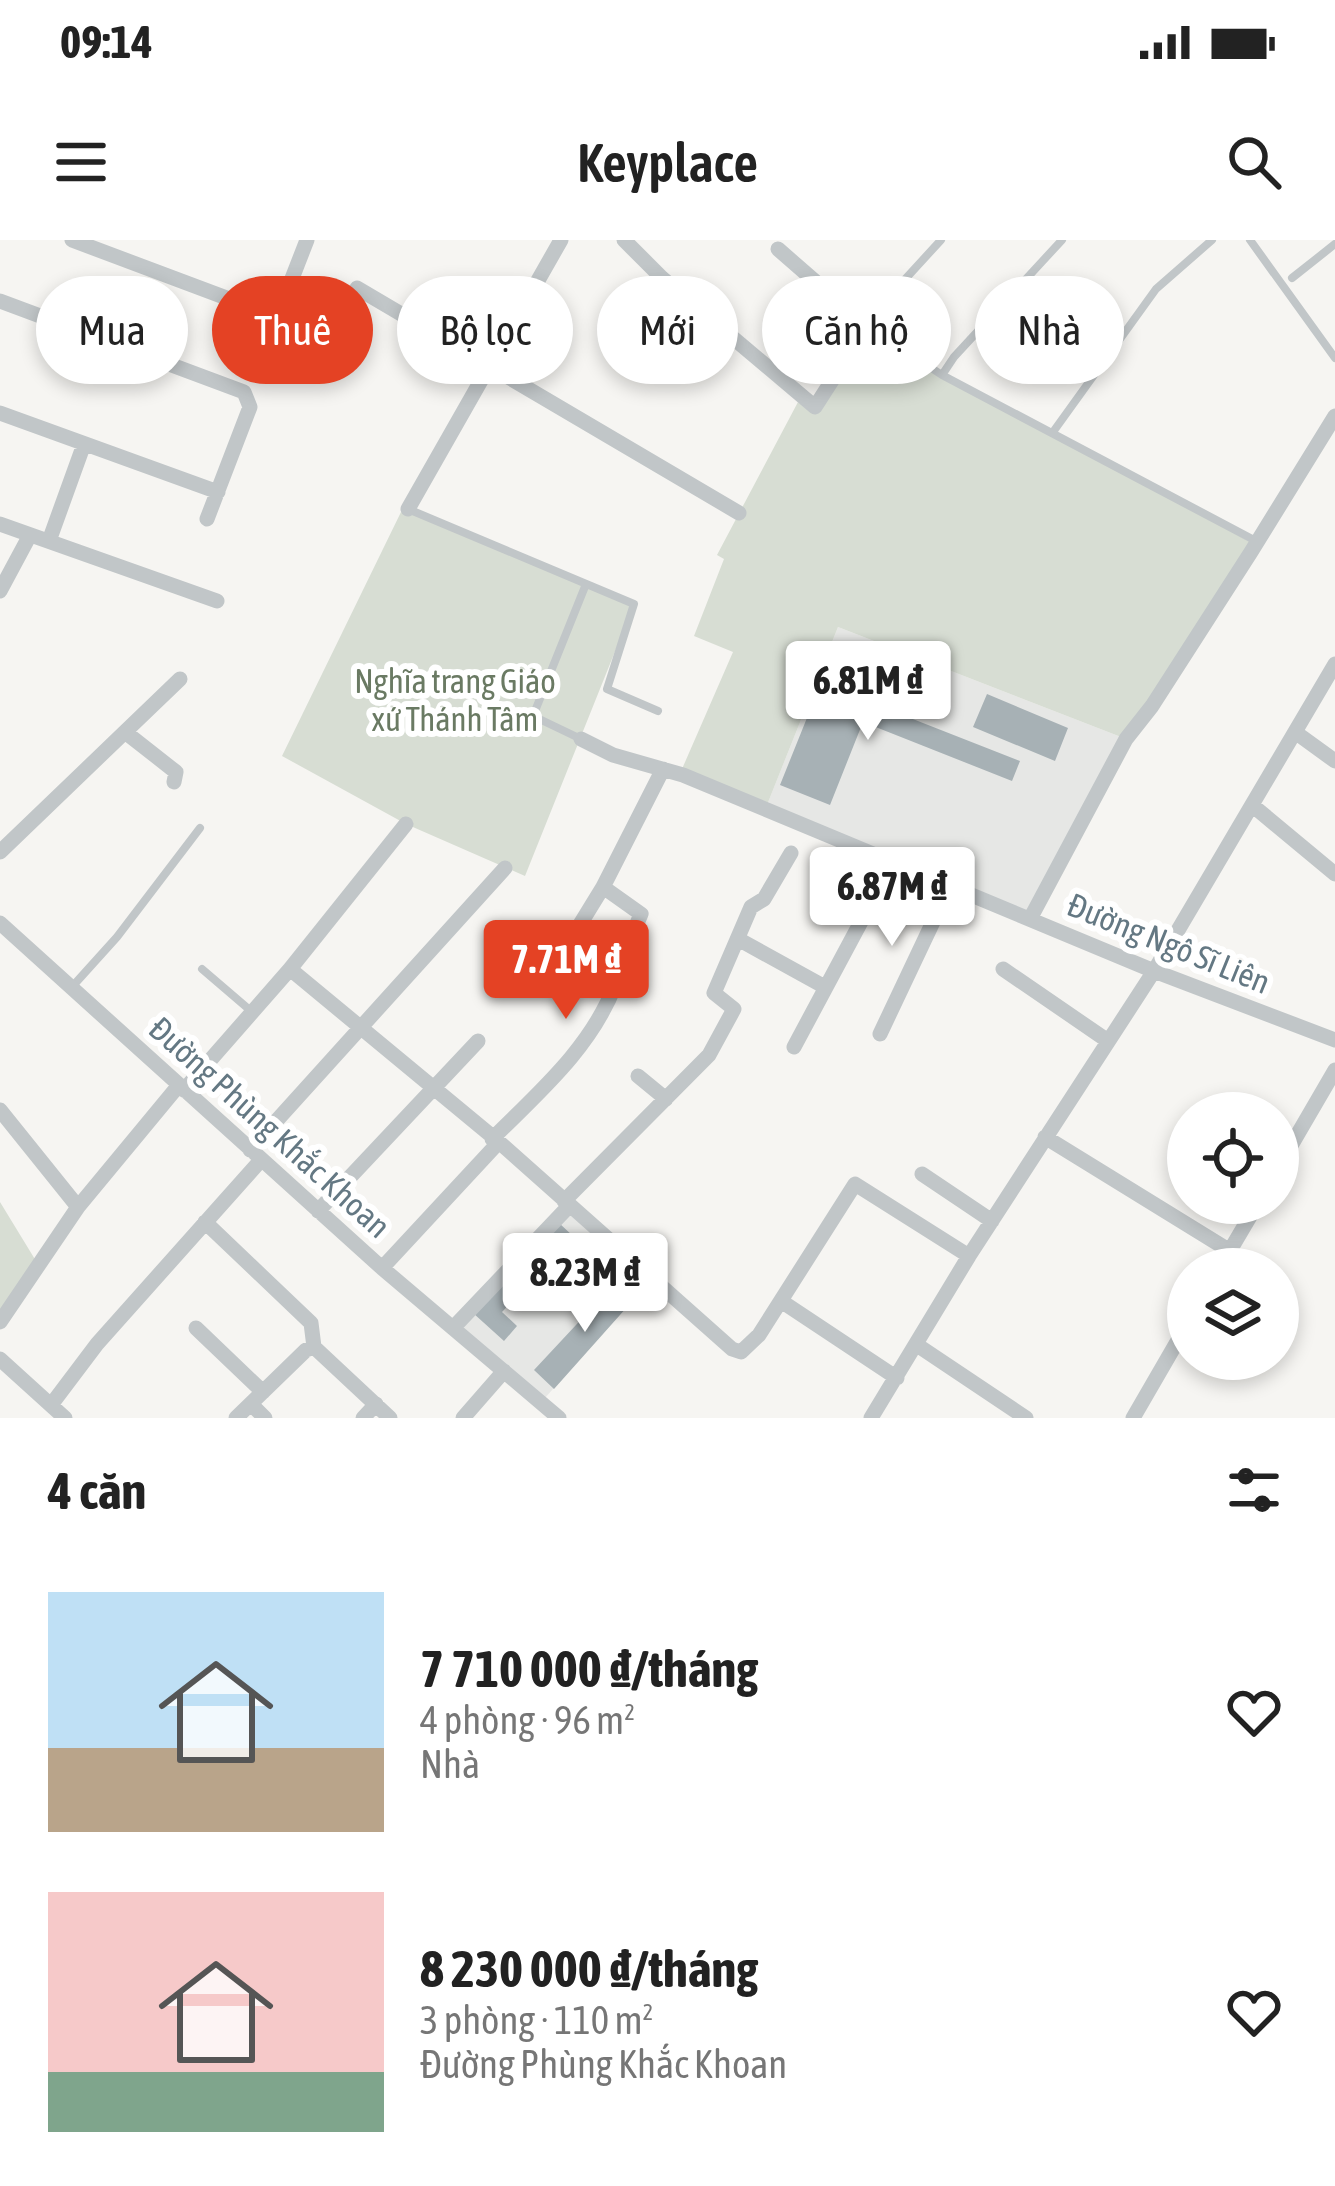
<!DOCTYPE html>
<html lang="vi">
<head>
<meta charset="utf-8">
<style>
	:root { --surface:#fff; --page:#f2f2f2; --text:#222; --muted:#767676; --accent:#e44224 }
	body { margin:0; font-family:"Asap Condensed",sans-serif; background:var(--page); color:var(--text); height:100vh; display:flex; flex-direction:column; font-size:45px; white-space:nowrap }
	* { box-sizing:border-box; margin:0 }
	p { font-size:39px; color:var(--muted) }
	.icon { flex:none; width:66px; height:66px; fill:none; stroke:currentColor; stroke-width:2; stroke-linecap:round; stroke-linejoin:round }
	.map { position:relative; height:1178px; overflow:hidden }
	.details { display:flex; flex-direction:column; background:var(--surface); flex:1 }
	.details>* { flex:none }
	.top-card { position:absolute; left:36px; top:36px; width:1263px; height:108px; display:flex; gap:24px }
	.tools { position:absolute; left:1167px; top:852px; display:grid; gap:24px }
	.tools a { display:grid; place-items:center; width:132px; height:132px; border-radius:50%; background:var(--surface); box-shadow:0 6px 18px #0003; font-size:60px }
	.price { position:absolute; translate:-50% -102px; padding:0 27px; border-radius:12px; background:#fff; color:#222; font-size:39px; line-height:78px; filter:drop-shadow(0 3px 6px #0008) }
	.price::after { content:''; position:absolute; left:50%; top:72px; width:36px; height:27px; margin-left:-18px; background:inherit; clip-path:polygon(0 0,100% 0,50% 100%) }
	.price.selected { background:var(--accent); color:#fff }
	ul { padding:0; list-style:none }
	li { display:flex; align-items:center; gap:36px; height:300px; padding:0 48px }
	li span { display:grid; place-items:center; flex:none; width:336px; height:240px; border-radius:0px; color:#555 }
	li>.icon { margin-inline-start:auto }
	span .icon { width:144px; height:144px; fill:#fffc; stroke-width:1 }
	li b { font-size:51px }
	h2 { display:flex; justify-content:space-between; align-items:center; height:144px; padding:0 48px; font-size:51px }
	.pill { padding:0 42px; border-radius:54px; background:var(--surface); box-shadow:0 6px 18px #0003; font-size:42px; line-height:108px }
	.pill.selected { background:var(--accent); color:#fff }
	.status { display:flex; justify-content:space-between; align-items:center; height:84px; padding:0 60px; background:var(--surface); direction:ltr }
	.status svg { height:33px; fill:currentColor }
	header { display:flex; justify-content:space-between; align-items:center; height:156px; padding:0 48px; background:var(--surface); font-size:54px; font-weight:600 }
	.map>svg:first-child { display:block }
	.built { fill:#e6e7e5 }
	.green { fill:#d7ddd3 }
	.building { fill:#a7b1b5 }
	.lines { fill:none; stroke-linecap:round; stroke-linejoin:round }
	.lane { stroke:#c1c6c8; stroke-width:8 }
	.street { stroke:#c1c6c8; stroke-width:15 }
	.labels { text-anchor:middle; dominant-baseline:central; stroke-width:12; stroke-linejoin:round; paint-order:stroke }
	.park-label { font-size:33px; fill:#6a7a63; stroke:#fff }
	.street-label { font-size:33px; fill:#647883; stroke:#fff }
</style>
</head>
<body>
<div class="status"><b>09:14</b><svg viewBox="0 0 49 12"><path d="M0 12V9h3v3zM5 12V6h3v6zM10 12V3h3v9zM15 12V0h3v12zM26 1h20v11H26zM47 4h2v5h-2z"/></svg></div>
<header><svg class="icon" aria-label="menu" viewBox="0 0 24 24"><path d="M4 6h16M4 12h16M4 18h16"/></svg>Keyplace<svg class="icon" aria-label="search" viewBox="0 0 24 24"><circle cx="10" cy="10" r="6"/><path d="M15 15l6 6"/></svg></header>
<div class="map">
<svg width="1335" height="1178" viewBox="0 0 1335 1178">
	<rect width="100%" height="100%" fill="#f6f5f2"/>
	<path class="built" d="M838,387L1121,497L1028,673L767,565Z
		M569,972L648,1043L544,1159L460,1088Z"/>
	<path class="green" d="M869,91L1252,303L1148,464L1121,497L838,387L767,565L682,529L733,412L694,396L724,319L717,315L798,162L807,169Z
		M402,270L629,364L632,369L525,636L406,584L282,516Z
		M0,962L36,1021L0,1074Z"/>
	<path class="building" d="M821,443L1020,521L1012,541L863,482L830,565L780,545Z
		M987,454L1068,488L1055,521L973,487Z
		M559,983L573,996L502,1072L517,1086L504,1101L473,1073Z
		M576,999L614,1036L600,1050L562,1013Z
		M617,1041L636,1057L554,1149L534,1130Z"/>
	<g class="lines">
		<path class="lane" d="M941,0L864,84L942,135L954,117L1062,0
			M1250,0L1335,118
			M1292,38L1335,4
			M942,135L1256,301
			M1053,192L1156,49L1212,0
			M408,269L634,364L607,449L658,471
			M581,499L533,476L586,344
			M202,729L251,771
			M71,748L117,697L200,588"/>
		<path class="street" d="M72,0L277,77L307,0
			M624,0L662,38L815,167L867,86
			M778,9L864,84
			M357,48L739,273
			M0,61L244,152L250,167L207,279
			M0,173L218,252
			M408,269L561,0
			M0,284L217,361
			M49,301L84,204
			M0,351L30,295
			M125,492L176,532L174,542
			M1295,492L1335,521
			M581,499L613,515L683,535L1154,731L1335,800
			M1252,565L1335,634
			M0,612L180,439
			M1030,679L1126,499L1152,466L1251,312L1335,176
			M0,683L382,1028L559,1178
			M738,699L825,747
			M560,717L603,647L663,529
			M290,729L499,902L732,1109L741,1112L759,1095L855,944L969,1016
			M1003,729L1108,801
			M880,794L950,646
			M794,807L893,622
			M638,836L666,859
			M184,850L290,729L406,584
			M0,870L78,967
			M1045,897L1230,1011
			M492,899C538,853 591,808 615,745C625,721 630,699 641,674L603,647
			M250,910L505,628
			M1278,928L1335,830
			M922,934L992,981
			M564,961L709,815L734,769L714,753L751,667L764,659L791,613
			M318,971L478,801
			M205,982L311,1083L314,1107L390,1178
			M382,1028L499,902
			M1219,1029L1258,963
			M781,1061L897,1138
			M0,1082L78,967L179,845
			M196,1088L263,1152
			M453,1088L569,966
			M917,1105L1026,1178
			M0,1119L65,1178
			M251,1164L265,1178
			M51,1165L97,1104L261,920
			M236,1178L306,1110L314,1107
			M363,1178L376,1164
			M463,1178L504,1131
			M871,1178L969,1016L1154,731L1335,424
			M1133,1178L1188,1083"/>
	</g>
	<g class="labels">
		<g class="park-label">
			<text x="455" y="441">Nghĩa trang Giáo<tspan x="455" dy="38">xứ Thánh Tâm</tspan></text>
		</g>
		<g class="street-label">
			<text transform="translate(1169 703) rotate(22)">Đường Ngô Sĩ Liên</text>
			<text transform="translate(270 887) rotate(42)">Đường Phùng Khắc Khoan</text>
		</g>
	</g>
</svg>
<div class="tools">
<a><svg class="icon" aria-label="locate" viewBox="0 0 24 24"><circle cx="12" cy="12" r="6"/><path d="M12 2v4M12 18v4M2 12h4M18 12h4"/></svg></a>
<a><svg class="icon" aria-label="layers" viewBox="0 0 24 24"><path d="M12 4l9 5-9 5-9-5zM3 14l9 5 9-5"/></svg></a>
</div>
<b class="price" style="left:868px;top:503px">6.81M ₫</b>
<b class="price" style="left:892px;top:709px">6.87M ₫</b>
<b class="price selected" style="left:566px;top:782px">7.71M ₫</b>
<b class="price" style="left:585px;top:1095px">8.23M ₫</b>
<div class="top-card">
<a class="pill">Mua</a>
<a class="pill selected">Thuê</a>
<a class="pill">Bộ lọc</a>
<a class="pill">Mới</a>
<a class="pill">Căn hộ</a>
<a class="pill">Nhà</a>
</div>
</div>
<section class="details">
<h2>4 căn<svg class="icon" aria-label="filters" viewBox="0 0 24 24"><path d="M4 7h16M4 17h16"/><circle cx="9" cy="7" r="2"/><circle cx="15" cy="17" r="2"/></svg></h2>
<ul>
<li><span style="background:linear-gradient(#bfe0f5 65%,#b9a48a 0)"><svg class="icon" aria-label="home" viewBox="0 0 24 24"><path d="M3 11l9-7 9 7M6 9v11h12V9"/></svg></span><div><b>7 710 000 ₫/tháng</b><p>4 phòng · 96 m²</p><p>Nhà</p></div><svg class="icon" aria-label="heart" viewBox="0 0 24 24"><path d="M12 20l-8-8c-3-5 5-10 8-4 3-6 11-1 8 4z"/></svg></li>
<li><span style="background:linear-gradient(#f6c9c9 75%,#7fa58c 0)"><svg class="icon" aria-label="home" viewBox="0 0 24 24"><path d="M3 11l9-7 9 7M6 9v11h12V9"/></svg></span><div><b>8 230 000 ₫/tháng</b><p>3 phòng · 110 m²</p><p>Đường Phùng Khắc Khoan</p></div><svg class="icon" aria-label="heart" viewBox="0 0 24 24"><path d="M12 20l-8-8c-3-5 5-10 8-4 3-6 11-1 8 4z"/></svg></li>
</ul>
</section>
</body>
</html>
